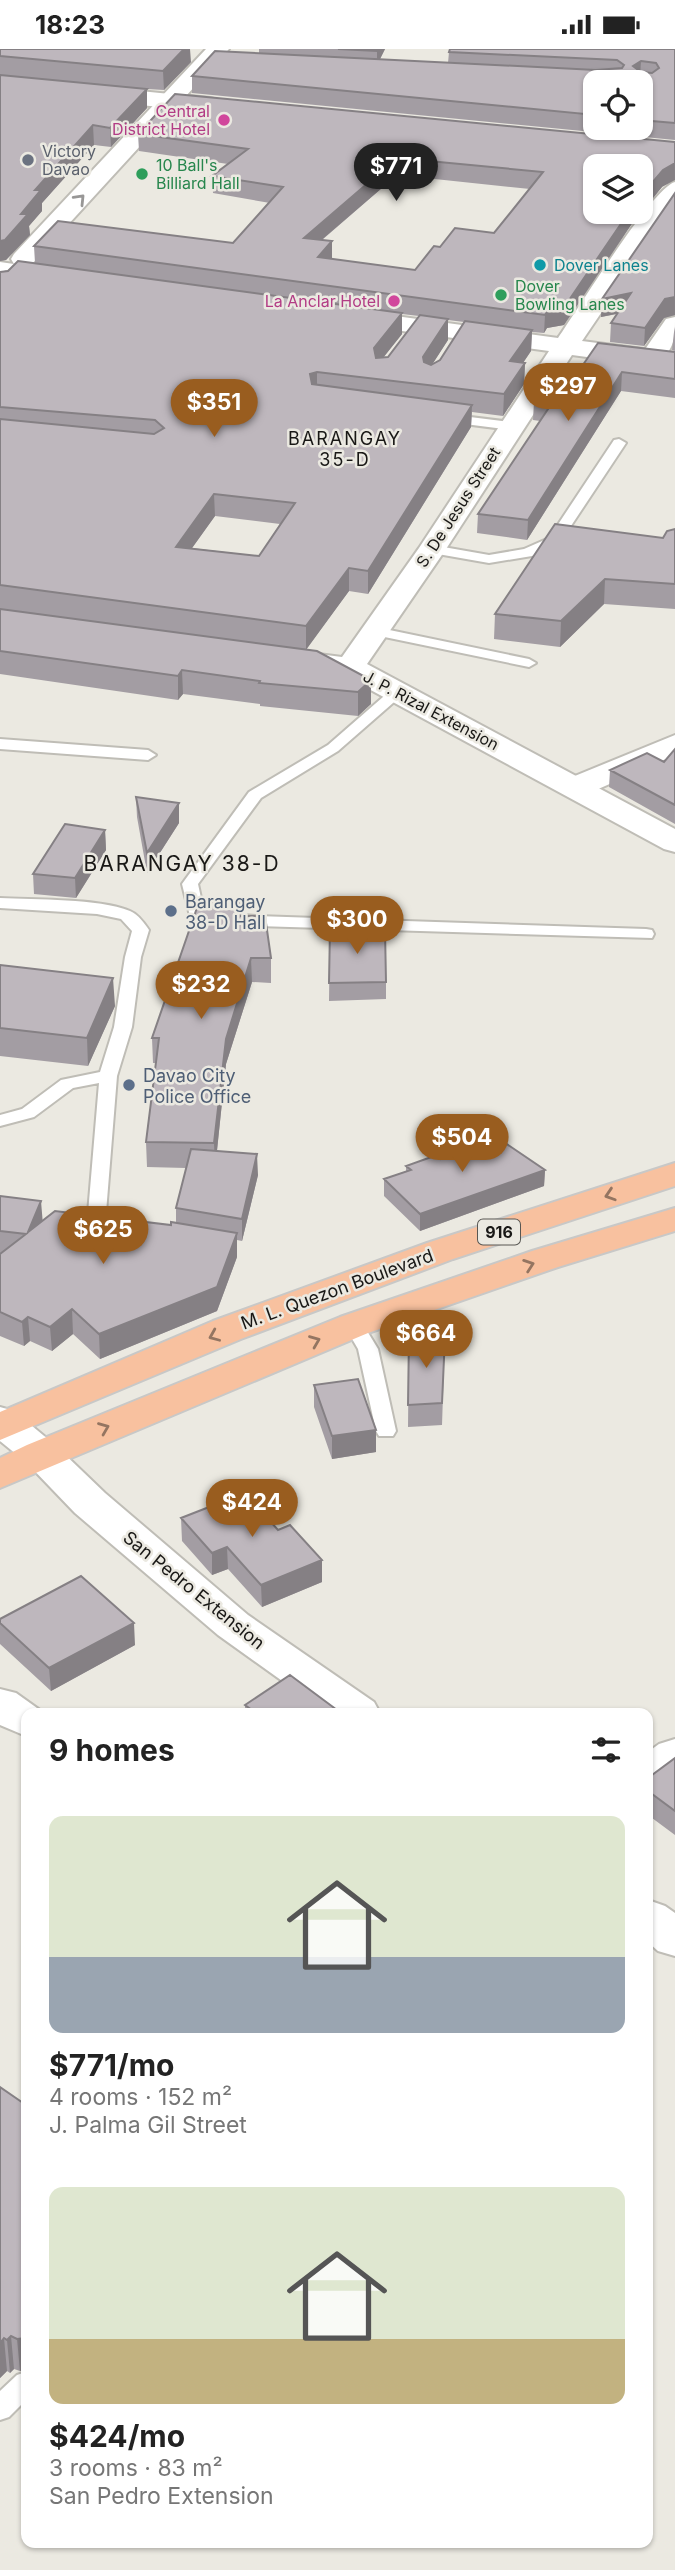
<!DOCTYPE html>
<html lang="en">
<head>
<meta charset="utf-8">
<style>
	:root { --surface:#fff; --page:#f2f2f2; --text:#222; --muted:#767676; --accent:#995d1f }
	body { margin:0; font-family:Inter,sans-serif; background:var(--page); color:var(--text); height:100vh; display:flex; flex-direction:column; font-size:26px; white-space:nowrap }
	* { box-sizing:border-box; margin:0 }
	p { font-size:23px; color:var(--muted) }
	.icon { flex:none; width:38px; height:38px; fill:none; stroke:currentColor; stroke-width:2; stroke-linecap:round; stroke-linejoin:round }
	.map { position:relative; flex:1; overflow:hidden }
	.sheet { position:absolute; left:21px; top:1659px; width:632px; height:840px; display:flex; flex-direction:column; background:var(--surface); border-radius:14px; box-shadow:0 2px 5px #0004 }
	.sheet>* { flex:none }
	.tools { position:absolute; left:583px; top:21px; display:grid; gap:14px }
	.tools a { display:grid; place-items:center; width:70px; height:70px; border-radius:14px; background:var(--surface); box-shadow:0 2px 5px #0004; font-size:35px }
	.price { position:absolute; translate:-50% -60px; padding:0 16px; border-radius:24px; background:var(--accent); color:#fff; font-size:23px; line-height:46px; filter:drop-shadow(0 2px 4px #0008) }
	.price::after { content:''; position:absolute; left:50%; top:42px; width:21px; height:16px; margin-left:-10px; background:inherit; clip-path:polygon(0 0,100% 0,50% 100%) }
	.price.on { background:#222; color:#fff }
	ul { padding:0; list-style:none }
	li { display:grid; align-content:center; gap:14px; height:371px; padding:0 28px }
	li span { display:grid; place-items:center; height:217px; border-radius:14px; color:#555 }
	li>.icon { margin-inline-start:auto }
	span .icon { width:126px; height:126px; fill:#fffc; stroke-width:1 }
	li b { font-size:30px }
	h2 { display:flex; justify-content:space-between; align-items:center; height:84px; padding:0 28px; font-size:30px }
	.status { display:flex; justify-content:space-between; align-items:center; height:49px; padding:0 35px; background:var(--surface); direction:ltr }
	.status svg { height:19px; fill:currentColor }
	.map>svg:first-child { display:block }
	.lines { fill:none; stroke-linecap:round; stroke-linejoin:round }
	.lane-casing { stroke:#bfbdb6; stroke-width:4 }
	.street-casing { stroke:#bfbdb6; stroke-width:4 }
	.secondary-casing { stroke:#bfbdb6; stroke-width:4 }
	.primary-casing { stroke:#c8c8c7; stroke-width:4 }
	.lane { fill:#fff; fill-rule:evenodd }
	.street { fill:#fff; fill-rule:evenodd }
	.secondary { fill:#fff; fill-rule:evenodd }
	.primary { fill:#f8c19f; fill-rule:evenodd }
	.wall { fill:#a39da3; fill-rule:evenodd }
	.shaded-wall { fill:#858084 }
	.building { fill:#beb7bd; stroke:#858084; stroke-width:2; fill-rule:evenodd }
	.oneway { stroke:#989796 }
	.oneway2 { stroke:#947561 }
	.hotel-dot { fill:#d1479c; stroke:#ebe9e1; stroke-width:2.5 }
	.worship-dot { fill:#6b7280; stroke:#ebe9e1; stroke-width:2.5 }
	.leisure-dot { fill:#2e9e5b; stroke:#ebe9e1; stroke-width:2.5 }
	.culture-dot { fill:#0f9aa8; stroke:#ebe9e1; stroke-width:2.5 }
	.service-dot { fill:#5c6f8a; stroke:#ebe9e1; stroke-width:2.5 }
	.labels { text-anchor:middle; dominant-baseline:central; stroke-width:5; stroke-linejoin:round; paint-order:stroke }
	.far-hotel-label { font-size:16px; fill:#b23c85; stroke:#ebe9e1; text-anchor:end }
	.far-worship-label { font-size:16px; fill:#5b616d; stroke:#ebe9e1; text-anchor:start }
	.far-leisure-label { font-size:16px; fill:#27864d; stroke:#ebe9e1; text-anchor:start }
	.far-culture-label { font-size:16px; fill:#0d838f; stroke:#ebe9e1; text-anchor:start }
	.far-street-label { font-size:16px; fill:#191816; stroke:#ebe9e1 }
	.shield { fill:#ebe9e1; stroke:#585753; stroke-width:2 }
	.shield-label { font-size:16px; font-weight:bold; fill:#191816 }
	.far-quarter-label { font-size:18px; letter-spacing:2px; fill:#191816; stroke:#ebe9e1 }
	.service-label { font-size:18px; fill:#4e5e75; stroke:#ebe9e1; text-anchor:start }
	.street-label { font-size:18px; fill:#191816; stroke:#ebe9e1 }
	.quarter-label { font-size:21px; letter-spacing:2px; fill:#191816; stroke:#ebe9e1 }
</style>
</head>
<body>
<div class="status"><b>18:23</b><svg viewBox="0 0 49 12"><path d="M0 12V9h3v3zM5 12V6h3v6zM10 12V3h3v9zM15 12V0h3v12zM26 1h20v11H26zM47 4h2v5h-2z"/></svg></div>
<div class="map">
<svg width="675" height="2521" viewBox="0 0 675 2521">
	<rect width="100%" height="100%" fill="#ebe9e1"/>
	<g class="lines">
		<defs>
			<path id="lane" d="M446,365L511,373L518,377L511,381L441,372V366Z
				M619,390L626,394L559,495L532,507L489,514L432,504L425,500L432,496L489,506L524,500L549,489L614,391Z
				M375,578L529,610L536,614L529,618L370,585L368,582Z
				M396,639L404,644L401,647L338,702L261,749L198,835L204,863L257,867L646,880L652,881L654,885L652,889L257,877L191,871L182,835L249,743L328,696L391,641Z
				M0,690L148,701L156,706L148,711L0,700Z
				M0,849C36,851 98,849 130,862C138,865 145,875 149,881L141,908L132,978L117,1027L105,1176L103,1180L96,1182L87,1176L99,1034L73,1039L34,1068L0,1077V1066L22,1060L61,1031L100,1023L114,978L125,908L132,882L121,870L97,865L0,859Z
				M354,1270L361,1272L378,1300L396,1382L393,1387H379L376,1382L358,1300L344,1276L347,1272Z
				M26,2323V2351L9,2368L0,2371V2342L17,2326Z"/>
			<path id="street" d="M0,28L210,49L218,51L221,56L218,61L210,63L0,42Z
				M675,268C675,292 675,294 661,314L652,317L643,314L639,309L666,270Z
				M675,686V706L587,745L576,747L565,745L560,738L565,731Z
				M0,1640L16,1644L44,1664H26V1687L0,1676Z
				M675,1690V1729L664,1737L648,1742V1703L659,1695Z"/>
			<path id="secondary" d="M206,0H229L32,215L27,216L68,223L71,228L68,233L59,235L0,227V213L14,215L11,210L14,205Z
				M675,133V155L582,292L675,304V320L572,306L446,500L367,615L675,780V803L664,800L343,626L285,617L280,611L285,605L295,602L342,608L419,499L549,302L351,275L342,273L339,268L342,263L351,261L558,289C576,263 653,138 675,133Z
				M0,1358L14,1362L55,1396L105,1444L248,1566L374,1653L380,1664H327L218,1586L75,1464L27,1414L0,1392Z
				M648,1851L665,1857L675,1864V1907L658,1902L648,1893Z"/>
			<path id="primary" d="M675,1114V1137L453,1210L241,1290L0,1391V1363L213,1272L427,1194Z
				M675,1159V1182L558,1218L368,1284L0,1439V1409L27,1396L340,1268L532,1202Z"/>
		</defs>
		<use href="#lane" class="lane-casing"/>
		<use href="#street" class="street-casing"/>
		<use href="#secondary" class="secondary-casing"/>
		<use href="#primary" class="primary-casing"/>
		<use href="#lane" class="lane"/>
		<use href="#street" class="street"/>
		<use href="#secondary" class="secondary"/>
		<use href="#primary" class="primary"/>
	</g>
	<path class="wall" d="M0,0L191,13L164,41L147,40V59L111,98L94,96L42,154V162L29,177L30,186L6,211L0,212Z
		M259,0H385L380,10L448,14L449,3L675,0V91L192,44V27L259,4ZM595,33H640V79H595Z
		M175,45L662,138L631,176L564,276L547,279L544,284L532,283L531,302L523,314H525L524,335L503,367L472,363L471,378L368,545L349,542L306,600L317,602L371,655L358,667L260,657V655L183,645L178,651L0,625V223L35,214L34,197L233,194L270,154L213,144L212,127L228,115L139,102L138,85ZM397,126L530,140L494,184L440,198L415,221L332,210L322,191ZM402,265L419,267L388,308L383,309L402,285ZM448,271L464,273L440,311L432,315L448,291ZM215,467L280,475L259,507L192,499Z
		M675,144V266L664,269L644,297L610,293L611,274L617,265L601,268L602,250Z
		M675,278V302L672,301L674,283Z
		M675,303V349L621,342L527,491L477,484L478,465L540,372L533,371L534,352L578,323Z
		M675,480V560L604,555L560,598L494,590L495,565L663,489Z
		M675,700V775L609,738L610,721L664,713Z
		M136,748L179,754V774L147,824L137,768Z
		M105,781L106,801L76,849L34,845L33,825Z
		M242,854V867L271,909V934L252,933L226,1015L217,1102L258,1126L242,1192L237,1191V1208L217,1262L100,1310L73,1285L52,1302L30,1292L24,1297L0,1287V1147L42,1172L171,1176L176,1174V1159L186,1119L147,1118L146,1093L156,1014H153L152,989Z
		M330,880L386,933V950L329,952Z
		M0,916L115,957L88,1017L0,1007Z
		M441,1110L545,1121L544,1137L420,1182L384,1147V1130L406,1122V1117Z
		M409,1287H445L442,1376L408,1378Z
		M314,1336L376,1381V1403L332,1410L314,1358Z
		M181,1469L278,1481L322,1511V1533L262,1558L228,1520L212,1526L182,1492Z
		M0,1570L135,1596L51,1642L0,1595Z
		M245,1656L341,1664H245Z
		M675,1709V1786L648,1766V1729Z
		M0,2038L26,2056V2321L20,2322L14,2320L10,2324L7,2322L0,2329Z"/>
	<path class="shaded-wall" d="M177,0H190L191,13L164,41L163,22Z
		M378,0H385L377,16V2Z
		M641,12L640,28L633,17Z
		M147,40V59L111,98L110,79Z
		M93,76L94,96L42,154V162L29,177L30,186L6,211L0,212V192L21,165L35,141Z
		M397,109V126L304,206V189Z
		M675,114V131L662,138L631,176L564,276L547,279L544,284L545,266L629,163H640V148L663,121Z
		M332,192V210L318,208Z
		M631,244L630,262L601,268L602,250Z
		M675,248V266L664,269L644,297L645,279L665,250Z
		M402,264V285L374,320V299Z
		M448,270V291L423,330V308Z
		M532,281L531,302L510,333V312Z
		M525,314L524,335L503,367L504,345Z
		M317,323V344L310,346V325Z
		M622,323L621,342L527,491L528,471Z
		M472,356L471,378L368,545V522Z
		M214,445L215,467L177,520L176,498Z
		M349,519V542L306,601V577Z
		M605,530L604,555L560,598L561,572Z
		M182,621L183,645L178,651V627Z
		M371,631V655L358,667V643Z
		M179,754V774L147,824V804Z
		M105,781L106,801L76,849L75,829Z
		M251,909L252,933L226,1015L215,1120L214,1094L226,990Z
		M113,929L115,957L88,1017L87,989Z
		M257,1105L258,1126L242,1192V1170Z
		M545,1121L544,1137L420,1182V1165Z
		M41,1152L43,1176L28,1183Z
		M237,1184V1208L217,1262L100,1310L99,1285Z
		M72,1260L73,1285L52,1302L50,1278Z
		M28,1268L30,1292L24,1297L22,1273Z
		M376,1381V1403L332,1410V1387Z
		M227,1498L228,1520L212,1526V1504Z
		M322,1511V1533L262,1558L261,1536Z
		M134,1574L135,1596L51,1642L49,1619Z
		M11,2287L14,2320L10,2324L7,2291Z
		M4,2289L7,2322L0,2329V2294Z
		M25,2289L26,2321L20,2322L17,2290Z"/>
	<path class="building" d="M0,0H184L163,22L0,7Z
		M338,0H378L377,2Z
		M450,0H675V74L640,71V33H595V66L192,27L215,2L596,21L622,19L624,16L617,11L449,3ZM641,12L656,14L659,19L652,24L641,23L633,17Z
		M0,26L147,40L110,79L93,76L35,141H41L21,165H28L5,191L0,192Z
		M175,45L675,93V114L663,121L640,148V117H595V163H629L565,257L548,261L545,266L34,197L58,172L233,194L283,138L212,127L248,100L138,85ZM397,109L543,123L494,184L455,179L440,198L434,197L415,221L318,208L332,192L304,189Z
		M675,144V248L665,250L645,279L611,274L631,244L602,250Z
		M18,212L402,264L374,299L376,309L388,308L420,266L448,270L423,308L424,313L431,316L440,311L465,272L532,281L510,312L525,314L504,345L317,323L310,325L312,335L472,356L368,522L349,519L306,577L0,536V370L154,385L164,379L155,371L0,358V223L8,222ZM214,445L295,454L259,507L176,498Z
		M598,294L675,303V330L622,323L528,471L478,465L552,354L534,352L554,320L578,323Z
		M555,475L663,489L667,482L675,480V535L605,530L561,572L495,565Z
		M0,560L317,602L371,631L358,643L259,634L260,632L182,621L178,627L0,602Z
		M675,700V756L610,721L647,704L664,713Z
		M136,748L179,754L147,804Z
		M65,775L105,781L75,829L33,825Z
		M200,850L242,854L241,867H265L271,909H251L226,990L214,1094L146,1093L159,989H152Z
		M330,880L385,881L386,933L329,934Z
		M0,916L113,929L87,989L0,979Z
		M492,1085L545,1121L420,1165L384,1130L411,1121L406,1117L437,1106L441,1110Z
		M191,1100L257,1105L242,1170L176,1159Z
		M0,1147L41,1152L28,1183L55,1162L171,1176V1173L237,1184L217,1238L99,1285L72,1260L50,1278L28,1268L22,1273L0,1263V1205L26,1185L0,1182Z
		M409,1287H445L442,1354L408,1356Z
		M358,1330L376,1381L332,1387L314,1336Z
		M245,1444L278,1481L290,1476L322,1511L261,1536L227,1498L212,1504L181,1469Z
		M81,1527L134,1574L49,1619L0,1574V1570Z
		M290,1626L341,1664H256L245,1656Z
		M675,1709V1762L648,1742V1729Z
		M0,2038L26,2056V2295L25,2289L17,2290L11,2287L7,2291L4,2289L0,2294Z"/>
	<defs><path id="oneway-chevron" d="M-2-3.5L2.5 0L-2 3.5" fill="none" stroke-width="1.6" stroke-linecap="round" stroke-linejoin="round" transform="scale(1.75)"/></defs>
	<use class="oneway" href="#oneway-chevron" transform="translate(80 150) rotate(-46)"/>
	<g class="oneway2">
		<use href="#oneway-chevron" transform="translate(610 1146) rotate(162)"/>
		<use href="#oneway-chevron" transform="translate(529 1216) rotate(-19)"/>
		<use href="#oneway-chevron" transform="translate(214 1287) rotate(157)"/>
		<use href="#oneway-chevron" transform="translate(315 1292) rotate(-22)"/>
		<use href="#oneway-chevron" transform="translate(104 1379) rotate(-22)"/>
	</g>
	<g class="hotel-dot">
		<circle cx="224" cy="71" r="7"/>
		<circle cx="394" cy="252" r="7"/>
	</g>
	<circle class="worship-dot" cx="28" cy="111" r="7"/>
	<g class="leisure-dot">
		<circle cx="142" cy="125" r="7"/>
		<circle cx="501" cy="246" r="7"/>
	</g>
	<circle class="culture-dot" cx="540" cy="216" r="7"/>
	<g class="service-dot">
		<circle cx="171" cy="862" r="7"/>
		<circle cx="129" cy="1036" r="7"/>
	</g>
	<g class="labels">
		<g class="far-hotel-label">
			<text x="210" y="62">Central<tspan x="210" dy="18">District Hotel</tspan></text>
			<text x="380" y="252">La Anclar Hotel</text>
		</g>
		<g class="far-worship-label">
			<text x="42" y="102">Victory<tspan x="42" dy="18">Davao</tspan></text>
		</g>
		<g class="far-leisure-label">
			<text x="156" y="116">10 Ball's<tspan x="156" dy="18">Billiard Hall</tspan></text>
			<text x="515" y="237">Dover<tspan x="515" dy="18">Bowling Lanes</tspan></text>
		</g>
		<g class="far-culture-label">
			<text x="554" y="216">Dover Lanes</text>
		</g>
		<g class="far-street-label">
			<text transform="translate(458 458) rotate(-57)">S. De Jesus Street</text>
			<text transform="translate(431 661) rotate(28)">J. P. Rizal Extension</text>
		</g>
		<rect class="shield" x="478" y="1170.5" width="42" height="25" rx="5"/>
		<g class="shield-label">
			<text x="499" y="1183">916</text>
		</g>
		<g class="far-quarter-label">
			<text x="345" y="389">BARANGAY<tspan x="345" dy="21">35-D</tspan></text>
		</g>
		<g class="service-label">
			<text x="185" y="852">Barangay<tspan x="185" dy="21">38-D Hall</tspan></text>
			<text x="143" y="1026">Davao City<tspan x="143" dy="21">Police Office</tspan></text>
		</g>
		<g class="street-label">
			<text transform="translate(337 1240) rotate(-20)">M. L. Quezon Boulevard</text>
			<text transform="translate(194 1541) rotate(39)">San Pedro Extension</text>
		</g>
		<g class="quarter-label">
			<text x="182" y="814">BARANGAY 38-D</text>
		</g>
	</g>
</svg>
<div class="tools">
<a><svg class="icon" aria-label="locate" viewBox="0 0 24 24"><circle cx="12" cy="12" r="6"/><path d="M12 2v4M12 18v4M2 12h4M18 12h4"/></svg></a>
<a><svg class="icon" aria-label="layers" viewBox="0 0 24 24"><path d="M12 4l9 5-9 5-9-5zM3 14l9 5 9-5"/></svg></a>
</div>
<b class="price on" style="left:396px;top:154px">$771</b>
<b class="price" style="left:568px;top:374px">$297</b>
<b class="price" style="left:214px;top:390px">$351</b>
<b class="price" style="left:357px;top:907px">$300</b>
<b class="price" style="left:201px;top:972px">$232</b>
<b class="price" style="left:462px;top:1125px">$504</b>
<b class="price" style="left:103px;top:1217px">$625</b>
<b class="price" style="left:426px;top:1321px">$664</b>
<b class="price" style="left:252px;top:1490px">$424</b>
<section class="sheet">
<h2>9 homes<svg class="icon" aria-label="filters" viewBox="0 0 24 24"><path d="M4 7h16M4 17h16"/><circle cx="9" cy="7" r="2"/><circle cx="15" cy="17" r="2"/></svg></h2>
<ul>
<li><span style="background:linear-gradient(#dfe7d0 65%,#9aa5b1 0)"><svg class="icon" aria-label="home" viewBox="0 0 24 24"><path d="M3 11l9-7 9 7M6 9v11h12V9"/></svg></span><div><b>$771/mo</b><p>4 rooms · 152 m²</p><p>J. Palma Gil Street</p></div></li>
<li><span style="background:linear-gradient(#dfe7d0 70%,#c2b280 0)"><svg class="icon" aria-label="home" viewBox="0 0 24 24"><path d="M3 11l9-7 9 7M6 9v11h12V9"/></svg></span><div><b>$424/mo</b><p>3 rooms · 83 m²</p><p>San Pedro Extension</p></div></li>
</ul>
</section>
</div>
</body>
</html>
